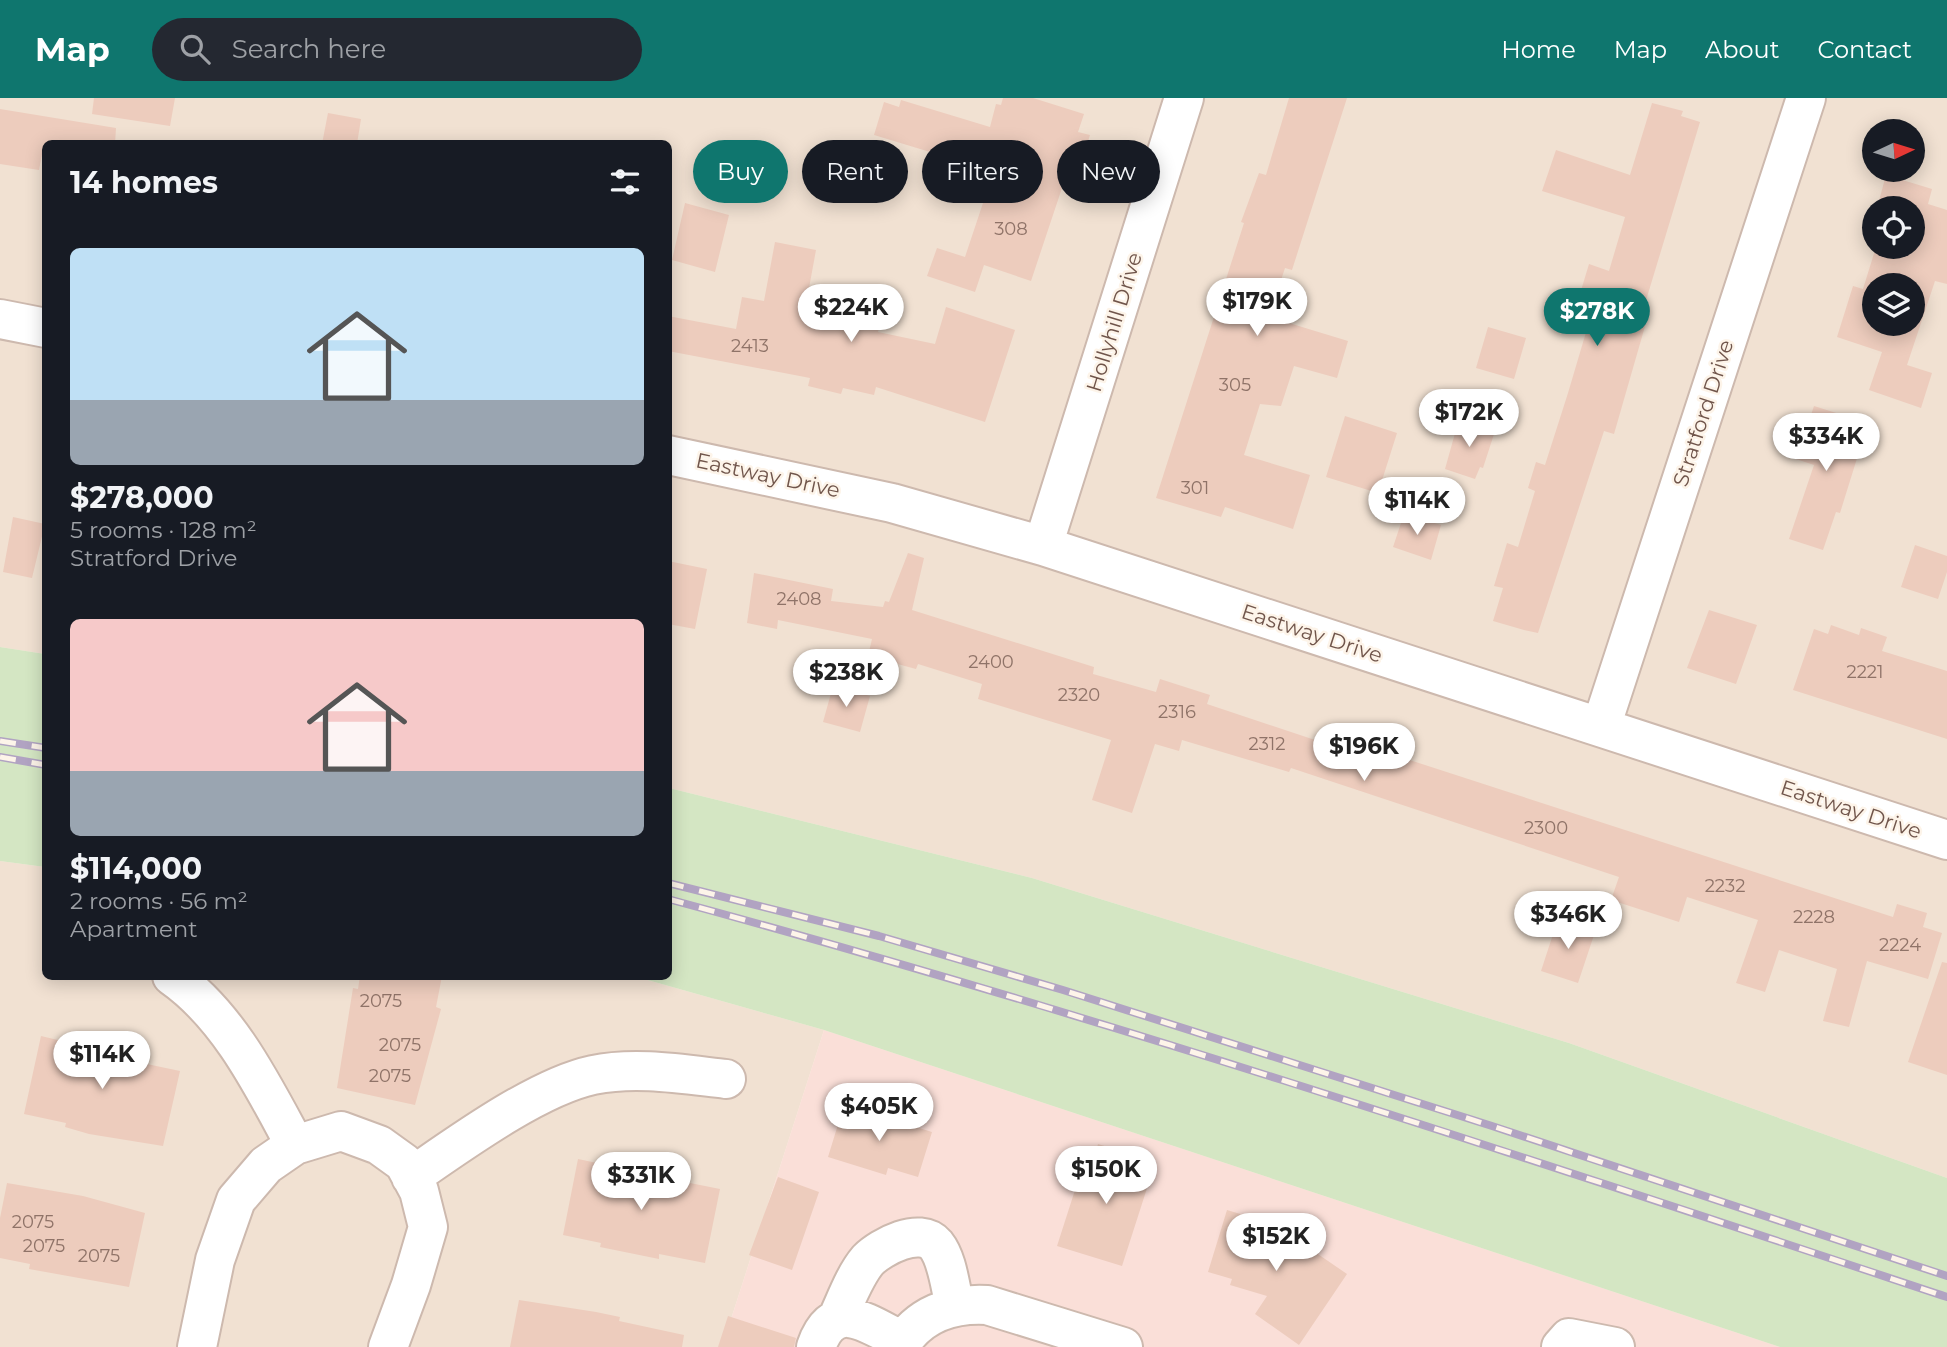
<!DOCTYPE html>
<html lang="en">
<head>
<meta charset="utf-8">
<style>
	:root { --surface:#171b24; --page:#242831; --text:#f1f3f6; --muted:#9ea1a6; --accent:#0f766e }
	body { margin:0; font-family:Montserrat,sans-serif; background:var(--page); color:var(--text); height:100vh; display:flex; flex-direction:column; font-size:26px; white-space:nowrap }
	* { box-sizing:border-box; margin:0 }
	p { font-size:23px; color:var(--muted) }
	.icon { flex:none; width:38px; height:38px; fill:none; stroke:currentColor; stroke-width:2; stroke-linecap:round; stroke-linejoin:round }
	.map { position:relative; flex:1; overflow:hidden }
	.drawer { position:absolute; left:42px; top:42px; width:630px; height:840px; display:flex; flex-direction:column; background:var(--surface); border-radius:10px; box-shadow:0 4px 18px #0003 }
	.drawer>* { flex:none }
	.top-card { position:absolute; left:693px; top:42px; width:665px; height:63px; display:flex; gap:14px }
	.needle { width:46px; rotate:86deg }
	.buttons { position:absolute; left:1862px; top:21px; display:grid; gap:14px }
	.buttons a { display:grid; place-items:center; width:63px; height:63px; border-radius:50%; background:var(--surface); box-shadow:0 4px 18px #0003; font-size:35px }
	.price { position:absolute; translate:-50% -60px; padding:0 16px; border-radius:24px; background:#fff; color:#222; font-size:23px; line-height:46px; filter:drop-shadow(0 2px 4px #0008) }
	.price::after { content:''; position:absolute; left:50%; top:42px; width:21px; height:16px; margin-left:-10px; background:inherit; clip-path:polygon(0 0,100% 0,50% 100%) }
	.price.selected { background:var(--accent); color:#fff }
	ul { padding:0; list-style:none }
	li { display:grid; align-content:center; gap:14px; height:371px; padding:0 28px }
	li span { display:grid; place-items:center; height:217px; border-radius:10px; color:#555 }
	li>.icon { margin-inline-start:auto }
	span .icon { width:126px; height:126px; fill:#fffc; stroke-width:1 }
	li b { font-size:30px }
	h2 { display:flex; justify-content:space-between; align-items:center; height:84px; padding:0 28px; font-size:30px }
	.tag { padding:0 24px; border-radius:32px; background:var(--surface); box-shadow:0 4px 18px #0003; font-size:24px; line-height:63px }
	.tag.selected { background:var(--accent); color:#fff }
	header { display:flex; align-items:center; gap:42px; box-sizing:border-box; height:98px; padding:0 35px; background:var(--accent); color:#fff }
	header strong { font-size:33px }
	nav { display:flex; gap:38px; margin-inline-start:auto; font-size:24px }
	.search { width:490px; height:63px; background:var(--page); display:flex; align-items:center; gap:18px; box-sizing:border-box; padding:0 24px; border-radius:38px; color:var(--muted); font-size:26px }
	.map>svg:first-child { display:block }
	.residential { fill:#f1e1d2; fill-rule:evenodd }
	.commercial { fill:#fadfd8 }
	.green { fill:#d4e6c3 }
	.building { fill:#edccbd; fill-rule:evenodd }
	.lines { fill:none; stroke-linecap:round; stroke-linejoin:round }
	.minor-casing { stroke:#cdb9ae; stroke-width:42 }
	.minor { stroke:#fff; stroke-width:38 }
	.rail-casing { stroke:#b1a3c2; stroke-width:8 }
	.rail { stroke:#fdf4e9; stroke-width:5; stroke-dasharray:16; stroke-linecap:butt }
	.labels { text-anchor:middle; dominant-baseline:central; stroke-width:5; stroke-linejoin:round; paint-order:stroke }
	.number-label { font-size:18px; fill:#8f7368 }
	.street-label { font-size:21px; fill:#70554b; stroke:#fdf4e9 }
</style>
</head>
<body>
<header>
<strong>Map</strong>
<div class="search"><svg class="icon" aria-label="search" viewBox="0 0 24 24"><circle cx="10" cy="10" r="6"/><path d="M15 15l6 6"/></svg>Search here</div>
<nav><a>Home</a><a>Map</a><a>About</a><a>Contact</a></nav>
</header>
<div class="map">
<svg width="1947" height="1249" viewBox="0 0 1947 1249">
	<rect width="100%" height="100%" fill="#faefe3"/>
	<path class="residential" d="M0,0H1947V1080L1569,945L1032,780L669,690L668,46H46L45,556L0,549ZM1874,33H1913V72H1874ZM1874,110H1913V149H1874ZM1874,187H1913V226H1874Z
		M0,763L45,769L46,878L637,879L824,932L722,1249H0Z"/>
	<path class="commercial" d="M824,932L1780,1249H722Z"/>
	<path class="green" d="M0,549L45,556V769L0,763Z
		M669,690L1032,780L1569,945L1947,1080V1249H1780L824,932L637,879L668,878Z"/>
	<path class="building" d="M94,0H175L170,28L92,16Z
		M1003,0H1033L1084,16L1078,34L1090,37L1078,75L1068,72L1031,183L984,167L975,194L927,178L937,150L965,159L996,66L942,50L940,57L874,37L884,4L899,9L901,2L990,29L996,6L1001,7Z
		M1289,0H1347L1292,172L1285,170L1269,219L1348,243L1337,280L1294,268L1281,308L1260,306L1244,357L1310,377L1293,431L1225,409L1221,419L1156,400L1244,125L1241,124L1259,75L1266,77Z
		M1652,5L1683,13L1681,18L1700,24L1644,209L1650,211L1614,336L1604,333L1538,535L1524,532L1493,523L1503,490L1494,488L1507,445L1518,449L1535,393L1528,390L1536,364L1545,367L1568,295L1592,214L1576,209L1589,166L1609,173L1625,119L1542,93L1556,52L1630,77Z
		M0,11L116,30L115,46H44L39,72L0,66Z
		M328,15L361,21L357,46H322Z
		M1886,77L1932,91L1928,106L1947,112V186L1935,183L1907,267L1932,275L1921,310L1869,292L1882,254L1837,239L1853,188L1863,191L1876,149H1913V110H1877ZM1874,187H1913V226H1874Z
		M685,105L729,117L715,174L672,162Z
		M775,144L816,152L807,201L882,217L878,234L935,246L946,209L1015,232L985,324L876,289L874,297L843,290L841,296L808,288L810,280L668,253V218L736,231L742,199L764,203Z
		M1488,229L1526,240L1514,281L1476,270Z
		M1814,308L1868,325L1840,415L1836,414L1823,452L1789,441L1814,367L1796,361Z
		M1345,318L1397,335L1378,395L1326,379Z
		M1459,321L1495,333L1483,370L1480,369L1475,381L1445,371Z
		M1404,416L1441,427L1431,462L1393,449Z
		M13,419L45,426L32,480L3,474Z
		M1915,447L1947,458V474L1938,501L1901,489Z
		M908,455L924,460L912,512L1094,569L1093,576L1156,594L1160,581L1210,597L1207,606L1342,651L1345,641L1893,819L1897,806L1927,815L1923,829L1942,835L1928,881L1867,863L1849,929L1823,923L1837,871L1779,852L1765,894L1736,885L1758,822L1687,799L1679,824L1611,802L1619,779L1291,670L1289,674L1182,642L1179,653L1155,646L1132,715L1092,702L1111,642L978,601L982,586L918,566L916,571L868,558L872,541L778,522L777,531L747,525L754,475L833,491L831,503L883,509L885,503L889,504Z
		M668,463L707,471L695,531L668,526Z
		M1709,512L1757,527L1736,586L1687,570Z
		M1831,527L1859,537L1861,530L1887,539L1882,553L1947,573V641L1793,592L1814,531L1828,536Z
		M833,588L870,598L860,634L823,624Z
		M1558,821L1595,834L1578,885L1541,873Z
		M1942,864L1947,865V977L1908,964Z
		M360,878H442L436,909L441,911L415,1007L337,990L353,890L358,891Z
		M41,938L83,948L84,942L121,950L120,954L143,959L142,965L180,973L163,1048L89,1036L65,1029L66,1025L24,1016Z
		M844,1007L932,1034L918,1079L888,1070L886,1077L828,1059Z
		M1098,1046L1147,1061L1141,1081L1149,1084L1122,1168L1057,1148L1084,1064L1092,1067Z
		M578,1061L621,1070L622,1066L681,1078L680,1083L720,1091L705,1165L659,1156V1161L600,1149L601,1145L563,1137Z
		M778,1079L819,1094L792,1172L749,1157Z
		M7,1085L83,1098L145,1115L129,1189L29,1171L30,1166L0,1160V1120Z
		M1227,1112L1274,1126L1347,1176L1299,1247L1255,1216L1267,1198L1230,1187L1232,1181L1208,1174Z
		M519,1202L596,1214L620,1219L619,1223L684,1237L682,1249H510Z
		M728,1218L796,1240L794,1249H718Z"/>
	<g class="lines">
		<defs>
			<path id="minor" d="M0,221L46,230
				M668,357L892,405L1043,448L1947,742
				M1043,448L1184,0
				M1601,629L1806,0
				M172,878C229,918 263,988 295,1047
				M411,1079C459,1046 537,989 593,977C636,968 682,976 726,981
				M838,1219C846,1202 855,1177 868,1162C881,1149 920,1128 936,1147C948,1162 950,1190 955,1208
				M197,1249L215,1162L236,1102L266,1067L295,1047L341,1033L379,1047L404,1065L419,1093L428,1129L411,1187L388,1249
				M816,1249C834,1198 868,1226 902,1243
				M899,1249C918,1217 951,1205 987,1207L1123,1249
				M1561,1249L1569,1240L1615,1249"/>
		</defs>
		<use href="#minor" class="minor-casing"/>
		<use href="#minor" class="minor"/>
		<defs>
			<path id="rail" d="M0,643L46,650
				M0,659L46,667
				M668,785L879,838L1063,892L1492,1028L1947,1178
				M668,801C1099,917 1524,1059 1947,1199"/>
		</defs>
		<use href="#rail" class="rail-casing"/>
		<use href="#rail" class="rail"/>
	</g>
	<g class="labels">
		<g class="number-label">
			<text x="1011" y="131">308</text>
			<text x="750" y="248">2413</text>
			<text x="1235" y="287">305</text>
			<text x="1195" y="390">301</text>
			<text x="799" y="501">2408</text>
			<text x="991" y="564">2400</text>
			<text x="1865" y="574">2221</text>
			<text x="1079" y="597">2320</text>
			<text x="1177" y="614">2316</text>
			<text x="1267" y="646">2312</text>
			<text x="1546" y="730">2300</text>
			<text x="1725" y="788">2232</text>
			<text x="1814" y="819">2228</text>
			<text x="1900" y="847">2224</text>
			<text x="381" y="903">2075</text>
			<text x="400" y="947">2075</text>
			<text x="390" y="978">2075</text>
			<text x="33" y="1124">2075</text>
			<text x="44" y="1148">2075</text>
			<text x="99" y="1158">2075</text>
		</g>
		<g class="street-label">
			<text transform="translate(1114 224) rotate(-73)">Hollyhill Drive</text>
			<text transform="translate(1703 315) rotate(-72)">Stratford Drive</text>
			<text transform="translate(768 377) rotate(12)">Eastway Drive</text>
			<text transform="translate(1312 535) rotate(18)">Eastway Drive</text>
			<text transform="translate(1851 711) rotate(18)">Eastway Drive</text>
		</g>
	</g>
</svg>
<div class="buttons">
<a><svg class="needle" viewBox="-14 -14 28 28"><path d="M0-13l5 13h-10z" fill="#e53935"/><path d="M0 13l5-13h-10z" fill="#9ea1a6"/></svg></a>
<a><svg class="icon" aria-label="locate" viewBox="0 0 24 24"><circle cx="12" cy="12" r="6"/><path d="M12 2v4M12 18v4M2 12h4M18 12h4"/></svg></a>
<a><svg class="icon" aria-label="layers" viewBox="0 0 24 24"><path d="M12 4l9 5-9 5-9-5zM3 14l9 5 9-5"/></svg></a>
</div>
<b class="price" style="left:1257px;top:240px">$179K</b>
<b class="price" style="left:851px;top:246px">$224K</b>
<b class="price selected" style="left:1597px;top:250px">$278K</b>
<b class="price" style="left:1469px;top:351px">$172K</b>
<b class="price" style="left:1826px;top:375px">$334K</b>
<b class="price" style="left:1417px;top:439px">$114K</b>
<b class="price" style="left:846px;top:611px">$238K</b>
<b class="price" style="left:1364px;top:685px">$196K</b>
<b class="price" style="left:1568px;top:853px">$346K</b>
<b class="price" style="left:102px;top:993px">$114K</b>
<b class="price" style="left:879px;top:1045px">$405K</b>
<b class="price" style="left:1106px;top:1108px">$150K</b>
<b class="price" style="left:641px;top:1114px">$331K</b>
<b class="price" style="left:1276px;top:1175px">$152K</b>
<div class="top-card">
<a class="tag selected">Buy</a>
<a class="tag">Rent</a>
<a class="tag">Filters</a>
<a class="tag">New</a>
</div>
<section class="drawer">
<h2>14 homes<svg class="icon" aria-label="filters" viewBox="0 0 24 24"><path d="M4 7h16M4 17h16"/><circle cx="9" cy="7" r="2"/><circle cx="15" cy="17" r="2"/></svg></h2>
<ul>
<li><span style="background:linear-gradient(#bfe0f5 70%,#9aa5b1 0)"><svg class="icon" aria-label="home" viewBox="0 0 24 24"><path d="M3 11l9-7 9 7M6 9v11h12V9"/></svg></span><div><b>$278,000</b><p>5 rooms · 128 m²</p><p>Stratford Drive</p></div></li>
<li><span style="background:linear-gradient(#f6c9c9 70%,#9aa5b1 0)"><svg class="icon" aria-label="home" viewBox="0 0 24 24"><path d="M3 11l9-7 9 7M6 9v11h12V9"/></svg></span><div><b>$114,000</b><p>2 rooms · 56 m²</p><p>Apartment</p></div></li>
</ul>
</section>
</div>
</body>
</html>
